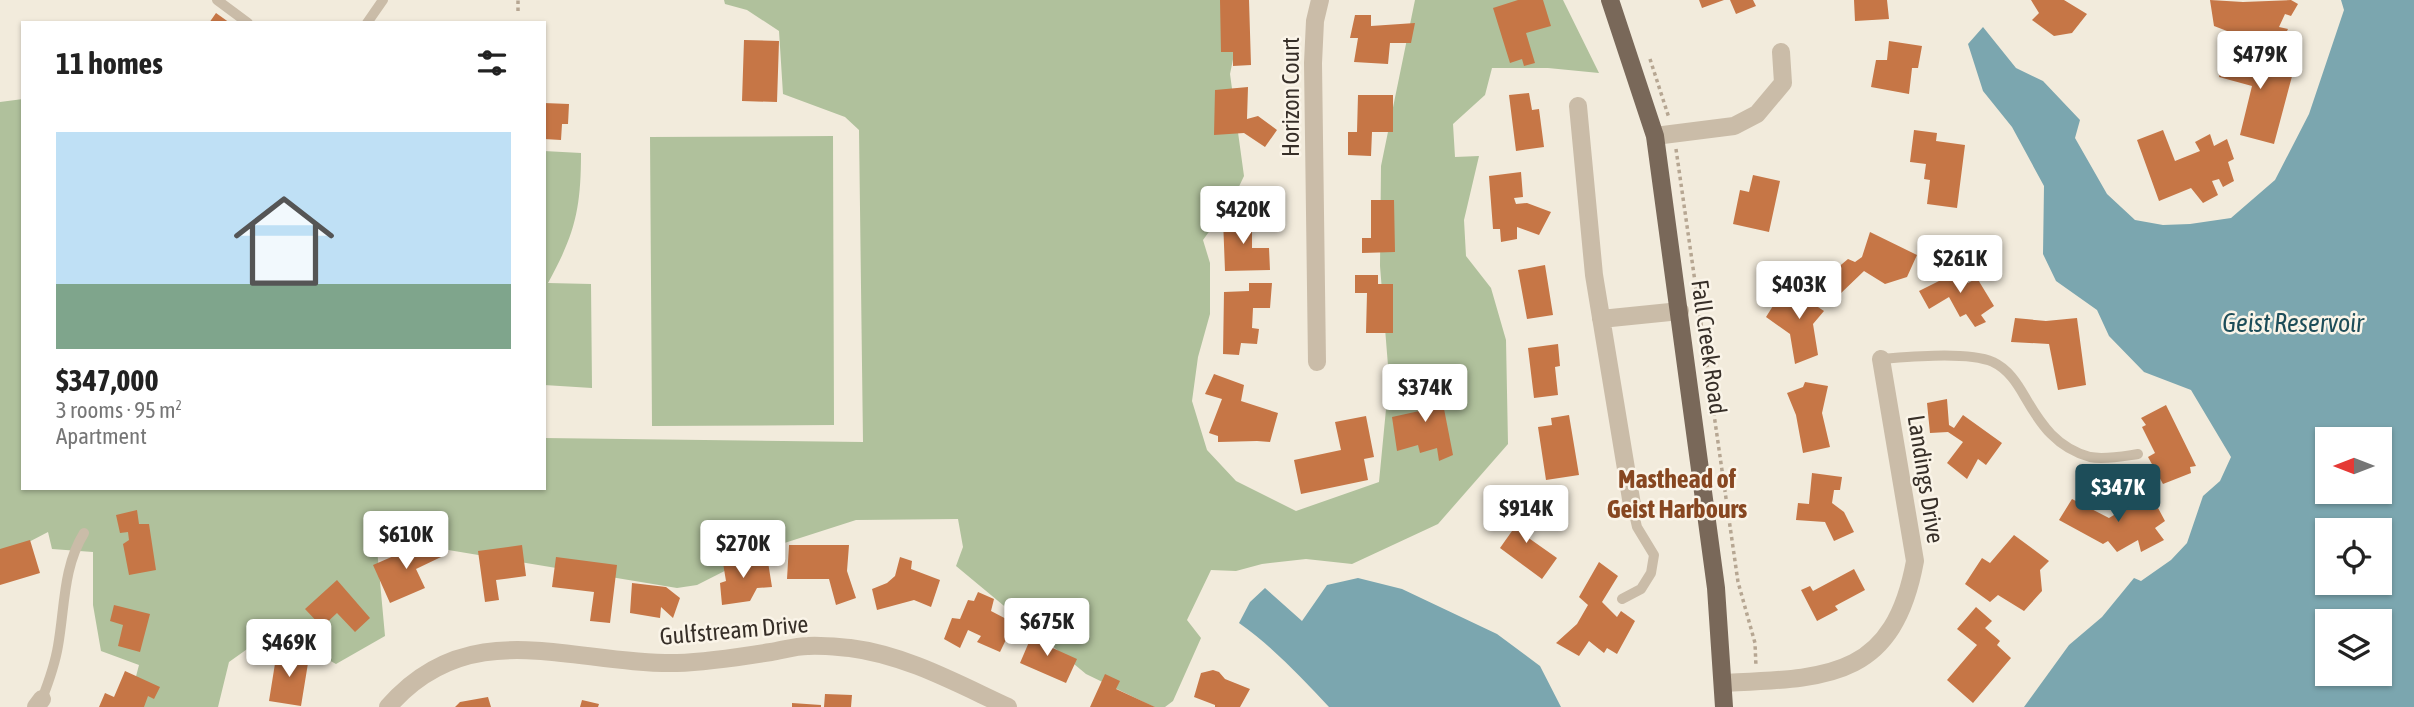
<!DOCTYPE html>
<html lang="en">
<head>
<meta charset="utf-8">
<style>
	:root { --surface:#fff; --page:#f6f6f6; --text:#222; --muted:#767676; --line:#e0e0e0; --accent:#1d4d59 }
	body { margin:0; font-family:"Asap Condensed",sans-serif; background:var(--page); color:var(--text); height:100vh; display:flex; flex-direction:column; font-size:26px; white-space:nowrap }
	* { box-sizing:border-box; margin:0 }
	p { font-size:23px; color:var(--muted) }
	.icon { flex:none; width:38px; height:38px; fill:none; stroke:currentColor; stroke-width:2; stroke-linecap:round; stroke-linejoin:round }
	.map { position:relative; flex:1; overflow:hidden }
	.side { position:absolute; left:21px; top:21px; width:525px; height:469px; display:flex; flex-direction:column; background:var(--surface); border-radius:0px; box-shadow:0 2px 5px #0004 }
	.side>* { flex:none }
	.needle { width:46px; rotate:270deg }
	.fabs { position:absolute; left:2315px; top:427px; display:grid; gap:14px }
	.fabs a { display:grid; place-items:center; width:77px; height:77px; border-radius:0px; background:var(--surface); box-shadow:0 2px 5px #0004; font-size:35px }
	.price { position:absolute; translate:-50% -60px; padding:0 16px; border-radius:7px; background:#fff; color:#222; font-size:23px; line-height:46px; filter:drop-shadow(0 2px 4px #0008) }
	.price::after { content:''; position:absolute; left:50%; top:42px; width:21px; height:16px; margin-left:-10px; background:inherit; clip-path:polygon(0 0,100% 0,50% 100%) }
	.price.on { background:var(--accent); color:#fff }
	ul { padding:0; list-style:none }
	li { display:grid; align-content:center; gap:14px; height:371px; padding:0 35px }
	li+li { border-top:2px solid var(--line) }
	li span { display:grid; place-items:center; height:217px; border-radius:0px; color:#555 }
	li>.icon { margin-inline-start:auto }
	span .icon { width:126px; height:126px; fill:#fffc; stroke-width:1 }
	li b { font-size:30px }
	h2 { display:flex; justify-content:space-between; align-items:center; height:84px; padding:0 35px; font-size:30px }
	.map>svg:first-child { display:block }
	.green { fill:#b0c19c }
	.water { fill:#7ba6af; fill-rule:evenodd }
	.building { fill:#c67646 }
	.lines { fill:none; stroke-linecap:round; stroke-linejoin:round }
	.path { stroke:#b6a692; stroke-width:3.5; stroke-dasharray:3.5 3.5; stroke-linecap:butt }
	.lane { stroke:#cabca8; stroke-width:10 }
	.street { stroke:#cabca8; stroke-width:18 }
	.primary { stroke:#796859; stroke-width:18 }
	.labels { text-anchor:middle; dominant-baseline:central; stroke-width:5; stroke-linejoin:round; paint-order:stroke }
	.street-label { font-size:24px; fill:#372f28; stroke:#faf4e8 }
	.water-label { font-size:26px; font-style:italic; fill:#1d4d59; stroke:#faf4e8 }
	.neighbourhood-label { font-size:26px; font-weight:bold; fill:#874721; stroke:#faf4e8 }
</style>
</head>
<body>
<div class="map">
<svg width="2414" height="707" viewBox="0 0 2414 707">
	<rect width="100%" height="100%" fill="#f2ebdc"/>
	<path class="green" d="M724,0H1245L1230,74L1244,176L1234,197L1203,240L1210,263V314L1198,357L1192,401L1207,450L1236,481L1296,511L1379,482L1389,378L1380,266L1381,166L1415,0H1563L1599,73L1548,68H1492L1485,95L1453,124L1455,157L1479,156L1464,220L1466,256L1491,288L1506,340L1508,444L1438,524L1352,564L1306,559L1262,564L1236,571L1211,570L1187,620L1201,638L1173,701L1165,707H1154L1086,674L956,566L963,547L958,519L856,520L772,547L697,585L677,588L376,538L385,636L336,664L274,630L229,662L218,707H128L139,665L101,651L93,605V552L52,549L48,532L0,557V102L23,99V488H544V438L863,442L859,130L845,117L783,94L779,31L747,10L725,4Z
		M833,136L834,425L652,426L650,137Z
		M544,151L581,153C581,209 575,234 548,283L591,284L592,388L544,385Z"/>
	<path class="water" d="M2341,0H2414V707H2024L2069,645L2102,617L2134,578L2141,581L2171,560L2187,543L2203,496L2220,481L2231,457L2191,390L2144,372L2109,336L2097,310L2056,281L2043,254L2044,186L2012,127L1983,91L1968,44L1983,27L2016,68L2043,81L2080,120L2075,138L2107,194L2135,220L2163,225L2190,224L2231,218L2275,180L2309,114L2344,10ZM2328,439H2380V492H2328ZM2328,530H2380V583H2328ZM2328,621H2380V674H2328Z
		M1358,578L1402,589L1497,634L1540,666L1561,707H1329C1301,677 1273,647 1239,623L1250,602L1265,588L1302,621L1327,585Z"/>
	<path class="building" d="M1220,0H1249L1251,65L1233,66V52H1221Z
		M1518,0H1543L1551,26L1526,33L1535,63L1524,66L1522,59L1510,63L1493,8Z
		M1699,0H1724L1702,8Z
		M1730,0H1753L1756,6L1736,14Z
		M1854,0H1887L1889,19L1855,21Z
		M2031,0H2064L2087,14L2072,33L2054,36L2032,20L2039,13Z
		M2210,0L2243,2L2291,0L2298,4L2291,16L2285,14L2279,27L2288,29L2283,39L2252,31L2240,36L2214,26Z
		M216,13L230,23H209Z
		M1355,15H1371V26L1415,23L1411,43H1390L1388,64L1354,62L1358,38H1350Z
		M744,40L779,41L777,102L742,101Z
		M1889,41L1922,46L1918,68H1912L1909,94L1871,87L1876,60H1887Z
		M2227,48L2295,65L2274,144L2240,135L2252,86L2219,77Z
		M1248,87L1247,119L1258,116L1277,130L1265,147L1244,133L1214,135L1215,90Z
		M1529,93L1532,110L1539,109L1544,147L1516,151L1509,95Z
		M1358,95H1393V132H1372L1371,156L1348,155V132H1357Z
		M544,103L569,104L568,124H562L561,140L544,139Z
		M1914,130L1937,133L1936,141L1965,145L1957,208L1927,204L1930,180L1924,179L1926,164L1910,162Z
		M2163,130L2175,161L2200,151L2195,142L2210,134L2214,146L2227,139L2234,159L2228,162L2234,181L2223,187L2219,179L2212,181L2218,195L2203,203L2191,188L2159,201L2137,140Z
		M1521,172L1523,197L1514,198L1516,204L1527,203L1551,212L1539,235L1517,227V239L1501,242L1500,229H1493L1489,176Z
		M1753,175L1780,181L1769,232L1733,224L1740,190L1749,192Z
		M1371,200H1394L1395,252L1362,253V238H1371Z
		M1260,218V228L1252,229V248H1269L1270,270L1225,271L1223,219Z
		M1870,232L1917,255L1907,277L1885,284L1864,271L1839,295L1824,279L1848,259L1855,262L1862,257Z
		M1955,262L1968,283L1977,278L1994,306L1981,315L1986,322L1975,327L1966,314L1960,317L1949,297L1929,309L1919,291L1949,276L1945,268Z
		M1545,265L1553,315L1527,319L1518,270Z
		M1355,275H1378V284H1393V333H1366L1367,293H1355Z
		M1799,280L1819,295L1812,303L1824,311L1813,324L1818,355L1795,364L1790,334L1766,317L1778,298L1786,302Z
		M1249,283H1272L1270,308H1253L1252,328L1259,329L1257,344L1241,343L1239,355L1223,354L1224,292L1249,291Z
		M2015,318L2046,321L2077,318L2086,385L2058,390L2049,344L2011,342Z
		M1558,344L1560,366L1555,367L1558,395L1534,398L1528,348Z
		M1214,374L1244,385L1241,401L1278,413L1270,442L1257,441L1218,442V436L1209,433L1222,399L1205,394Z
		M1438,378L1453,455L1439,461L1437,448L1420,453L1418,445L1397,451L1392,417L1424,410L1418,383Z
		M1805,382L1828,386L1822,413L1830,447L1803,453L1796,415L1787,393L1803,387Z
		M1947,399L1949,425L1954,428L1963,415L2002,443L1986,465L1978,459L1967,479L1947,463L1963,442L1948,432L1930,433L1927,403Z
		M2166,405L2196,466L2190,467L2191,473L2163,484L2148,457L2155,453L2142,427L2146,425L2141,418Z
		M1569,415L1579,475L1546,480L1538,427L1552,425L1551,418Z
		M1366,416L1374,457L1364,459L1368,480L1301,494L1294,460L1341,450L1335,422Z
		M1812,473L1842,477L1840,490H1834L1832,503L1844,512L1854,532L1834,541L1825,522L1796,520L1798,503L1809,504Z
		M2150,493L2165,521L2155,528L2164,540L2141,552L2138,540L2117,552L2108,541L2103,544L2059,520L2072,499L2109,518Z
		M1517,504L1533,514L1520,532L1557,558L1542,579L1500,548L1512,531L1503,524Z
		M137,510L139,524H149L156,570L129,575L123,544L129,540L128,532L120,533L116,515Z
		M2014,535L2049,561L2040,570L2042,591L2024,611L1998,595L1990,602L1965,584L1982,558L1990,563Z
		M433,539L441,557L416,569L425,588L390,603L373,565Z
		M30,540L40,573L0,585V549Z
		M522,545L526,576L496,580L499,600L485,602L478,551Z
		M789,545H849L847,571L856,598L836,605L829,579H787Z
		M738,555L739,564L768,562L772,587L757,588L750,601L722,605L720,583L726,581L722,557Z
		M556,557L617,565L610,623L590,621L594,592L552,587Z
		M900,557L912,561L911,569L940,580L931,607L914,600L877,610L872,589L887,583L895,576Z
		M1599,562L1618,576L1602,602L1617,617L1621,611L1635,621L1617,654L1607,648L1604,653L1589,641L1579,656L1556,643L1577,624L1588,605L1579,597Z
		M1854,569L1865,590L1835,606L1838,610L1817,621L1801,590L1810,586L1813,591Z
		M337,580L370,618L355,632L337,613L322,627L305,609Z
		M632,583L666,587L680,598L673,618L661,607L660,618L630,613Z
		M978,592L994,599L991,611L1014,623L1000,652L977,642L981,636L968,630L960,648L944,639L952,618L960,619L968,600L974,601Z
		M114,605L150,614L140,652L118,646L123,625L110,621Z
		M1976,607L1992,621L1985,628L2000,641L1997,645L2011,658L1973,703L1947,680L1977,645L1957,629Z
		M1035,628L1051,635L1046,645L1077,659L1066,683L1020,663Z
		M277,651L309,657L301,706L269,701Z
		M1213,670L1219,672L1225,679L1250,689L1240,707H1215V705L1194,697L1201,673Z
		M125,671L160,687L154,699L148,696L144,707H99L105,693L114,697Z
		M1105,674L1120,681L1116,689L1155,707H1090Z
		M825,694L852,695L851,707H824Z
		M488,697L491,707H455L460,702Z
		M582,700L599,704L598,707H580Z
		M792,703L821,705V707H792Z"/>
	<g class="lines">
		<path class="path" d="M518,11V0
			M1650,59L1669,118
			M1676,149L1738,582L1755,643L1756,667"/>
		<path class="lane" d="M217,0L248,23
			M367,23L383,0
			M1881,359C1909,357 1967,351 1993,362C2008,369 2017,383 2025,397C2041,425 2057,448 2090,457C2105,460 2124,456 2138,454
			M1622,599L1641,589L1651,573L1654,555L1637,527L1632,505
			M42,699C49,681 55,664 58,646C65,606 63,567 84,533"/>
		<path class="street" d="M1578,106L1594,275L1632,505
			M1655,136L1734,126L1757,114L1783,83L1781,52
			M1601,319L1680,311
			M1317,362L1313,63L1315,21L1320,0
			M1723,683C1825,678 1893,681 1915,561L1881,359
			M36,707L42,699
			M388,707C470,612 572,665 677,663C709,662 740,657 771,652C783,650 796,646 808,646C821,645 837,647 850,648C906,655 958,684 1008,707"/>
		<path class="primary" d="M1610,0L1655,136L1716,588L1724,707"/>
	</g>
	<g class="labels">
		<g class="street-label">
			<text transform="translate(1290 97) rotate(-90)">Horizon Court</text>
			<text transform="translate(1709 347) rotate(82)">Fall Creek Road</text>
			<text transform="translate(1926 479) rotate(81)">Landings Drive</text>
			<text transform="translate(734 630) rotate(-5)">Gulfstream Drive</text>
		</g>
		<g class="water-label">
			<text x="2293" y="323">Geist Reservoir</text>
		</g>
		<g class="neighbourhood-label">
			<text x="1677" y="479">Masthead of<tspan x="1677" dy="30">Geist Harbours</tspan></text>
		</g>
	</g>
</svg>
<div class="fabs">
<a><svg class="needle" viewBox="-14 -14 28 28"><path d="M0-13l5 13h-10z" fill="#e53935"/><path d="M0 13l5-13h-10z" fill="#767676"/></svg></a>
<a><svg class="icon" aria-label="locate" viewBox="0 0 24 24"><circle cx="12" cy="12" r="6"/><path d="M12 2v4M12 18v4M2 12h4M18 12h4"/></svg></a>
<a><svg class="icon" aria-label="layers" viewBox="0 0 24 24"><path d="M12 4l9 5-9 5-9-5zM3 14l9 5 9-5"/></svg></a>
</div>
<b class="price" style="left:2260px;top:91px">$479K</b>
<b class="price" style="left:1243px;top:246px">$420K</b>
<b class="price" style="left:1960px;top:295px">$261K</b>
<b class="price" style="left:1799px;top:321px">$403K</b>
<b class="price" style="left:1425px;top:424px">$374K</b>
<b class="price on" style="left:2118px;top:524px">$347K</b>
<b class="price" style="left:1526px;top:545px">$914K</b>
<b class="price" style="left:406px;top:571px">$610K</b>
<b class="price" style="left:743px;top:580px">$270K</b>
<b class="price" style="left:1047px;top:658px">$675K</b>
<b class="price" style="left:289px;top:679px">$469K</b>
<section class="side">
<h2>11 homes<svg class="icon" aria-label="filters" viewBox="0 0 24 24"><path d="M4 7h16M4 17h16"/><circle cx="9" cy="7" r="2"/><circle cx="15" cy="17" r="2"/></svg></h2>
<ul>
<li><span style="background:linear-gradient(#bfe0f5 70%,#7fa58c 0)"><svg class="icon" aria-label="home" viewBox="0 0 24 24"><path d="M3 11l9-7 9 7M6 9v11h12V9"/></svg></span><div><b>$347,000</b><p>3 rooms · 95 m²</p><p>Apartment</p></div></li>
</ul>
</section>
</div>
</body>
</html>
